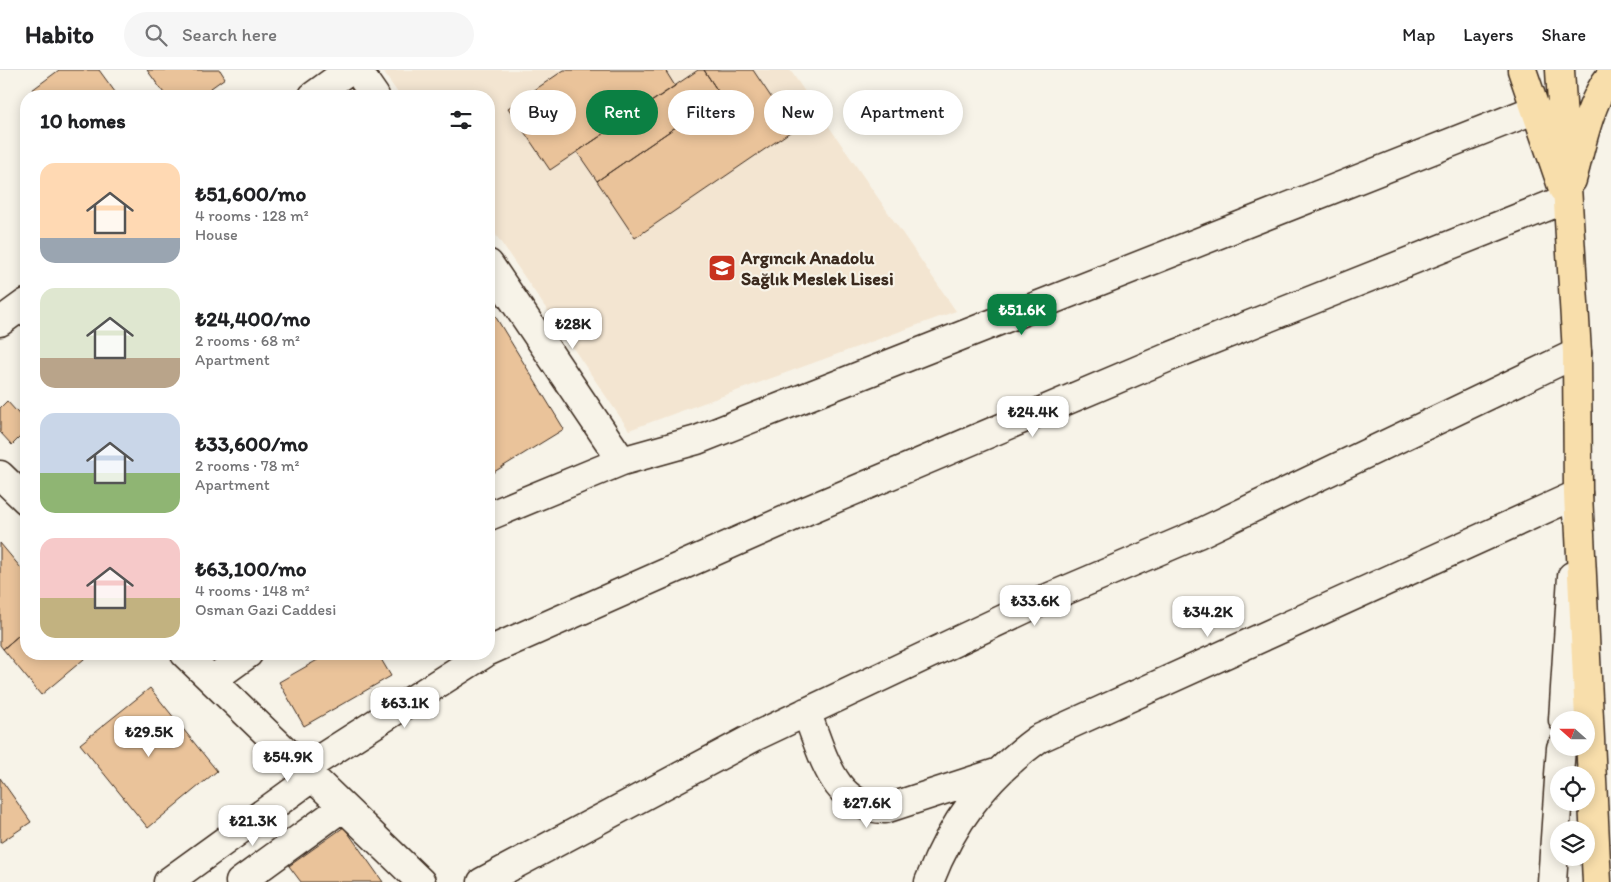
<!DOCTYPE html>
<html lang="en">
<head>
<meta charset="utf-8">
<style>
	:root { --surface:#fff; --page:#f6f6f6; --text:#202124; --muted:#757577; --line:#e0e0e0; --accent:#0b8043 }
	body { margin:0; font-family:Itim,sans-serif; background:var(--page); color:var(--text); height:100vh; display:flex; flex-direction:column; font-size:19px; white-space:nowrap }
	* { box-sizing:border-box; margin:0 }
	p { font-size:16px; color:var(--muted) }
	.icon { flex:none; width:28px; height:28px; fill:none; stroke:currentColor; stroke-width:2; stroke-linecap:round; stroke-linejoin:round }
	.map { position:relative; flex:1; overflow:hidden }
	.side { position:absolute; left:20px; top:20px; width:475px; height:570px; display:flex; flex-direction:column; background:var(--surface); border-radius:20px; box-shadow:0 2px 12px #0003 }
	.side>* { flex:none }
	.top-card { position:absolute; left:510px; top:20px; width:475px; height:45px; display:flex; gap:10px }
	.needle { width:32px; rotate:291deg }
	.buttons { position:absolute; left:1550px; top:641px; display:grid; gap:10px }
	.buttons a { display:grid; place-items:center; width:45px; height:45px; border-radius:50%; background:var(--surface); box-shadow:0 2px 12px #0003; font-size:25px }
	.price { position:absolute; translate:-50% -42px; padding:0 11px; border-radius:10px; background:#fff; color:#222; font-size:16px; line-height:32px; filter:drop-shadow(0 1px 2px #0008) }
	.price::after { content:''; position:absolute; left:50%; top:30px; width:15px; height:11px; margin-left:-8px; background:inherit; clip-path:polygon(0 0,100% 0,50% 100%) }
	.price.current { background:var(--accent); color:#fff }
	ul { padding:0; list-style:none }
	li { display:flex; align-items:center; gap:15px; height:125px; padding:0 20px }
	li span { display:grid; place-items:center; flex:none; width:140px; height:100px; border-radius:15px; color:#555 }
	li>.icon { margin-inline-start:auto }
	span .icon { width:60px; height:60px; fill:#fffc; stroke-width:1 }
	li b { font-size:21px }
	h2 { display:flex; justify-content:space-between; align-items:center; height:60px; padding:0 20px; font-size:21px }
	.pill { padding:0 18px; border-radius:22px; background:var(--surface); box-shadow:0 2px 12px #0003; font-size:18px; line-height:45px }
	.pill.current { background:var(--accent); color:#fff }
	header { display:flex; align-items:center; gap:30px; box-sizing:border-box; height:70px; padding:0 25px; background:var(--surface); border-bottom:1px solid var(--line) }
	header strong { font-size:24px }
	nav { display:flex; gap:28px; margin-inline-start:auto; font-size:18px }
	.search { width:350px; height:45px; background:var(--page); display:flex; align-items:center; gap:12px; box-sizing:border-box; padding:0 18px; border-radius:28px; color:var(--muted); font-size:19px }
	.map>svg:first-child { display:block }
	.built { fill:#f3e5d1 }
	.building { fill:#eac39a; stroke:#3b2a1e }
	.lines { fill:none; stroke-linecap:round; stroke-linejoin:round }
	.minor-casing { stroke:#3b2a1e; stroke-width:31 }
	.major-casing { stroke:#3b2a1e; stroke-width:31 }
	.highway-casing { stroke:#3b2a1e; stroke-width:31 }
	.minor { stroke:#f7f3e8; stroke-width:28 }
	.major { stroke:#f8deab; stroke-width:28 }
	.highway { stroke:#f8deab; stroke-width:28 }
	.labels { text-anchor:middle; dominant-baseline:central; stroke-width:4.5; stroke-linejoin:round; paint-order:stroke }
	.poi-label { font-size:18px; font-weight:bold; fill:#3b2a1e; stroke:#f7f3e8; text-anchor:start }
</style>
</head>
<body>
<header>
<strong>Habito</strong>
<div class="search"><svg class="icon" aria-label="search" viewBox="0 0 24 24"><circle cx="10" cy="10" r="6"/><path d="M15 15l6 6"/></svg>Search here</div>
<nav><a>Map</a><a>Layers</a><a>Share</a></nav>
</header>
<div class="map">
<svg width="1611" height="812" viewBox="0 0 1611 812">
	<rect width="100%" height="100%" fill="#f7f3e8"/>
	<filter id="ink" filterUnits="userSpaceOnUse"><feTurbulence type="fractalNoise" baseFrequency=".02" numOctaves="2"/><feDisplacementMap in="SourceGraphic" scale="10" xChannelSelector="R" yChannelSelector="G"/><feConvolveMatrix kernelMatrix="1 2 1 2 8 2 1 2 1" color-interpolation-filters="sRGB"/></filter>
	<g filter="url(#ink)">
		<path class="built" d="M389,0H790L956,241L629,360L489,155V26H400L384,3Z"/>
		<path class="building" d="M59,0H99L118,26H37L32,20Z
			M147,0H220L225,8L200,26H166Z
			M564,0H665L675,16L550,100L508,38Z
			M698,0H704L721,26L597,111L577,82Z
			M704,0H753L793,60L635,168L597,111L721,26Z
			M489,236L564,359L489,405Z
			M7,331L26,352V361L12,375L0,362V338Z
			M0,473L26,504V559L3,579L0,575Z
			M26,559V584H90L41,625L3,579Z
			M328,584H378L391,606L304,656L279,612Z
			M150,618L217,701L148,758L80,674Z
			M0,708L31,752L0,773Z
			M344,757L383,812H301L289,796Z"/>
		<g class="lines">
			<defs>
				<path id="minor" d="M357,0L375,26
					M313,26L349,0
					M489,194L622,391
					M0,252L26,233
					M0,405L26,430
					M489,446L622,391L697,370L1536,39
					M489,581L808,440L1169,287L1566,129
					M185,584L421,812
					M212,610L248,584
					M806,642C823,682 832,738 885,739L996,703
					M1563,650L1572,506
					M304,699L484,584
					M1559,705L1561,678
					M168,812L313,707
					M240,812L343,737
					M482,812L758,665L1050,527L1198,464L1577,283
					M929,812C952,752 986,707 1038,669L1578,424L1577,446
					M1552,812L1559,710"/>
				<path id="major" d="M1522,0L1563,119"/>
				<path id="highway" d="M1560,0L1577,283L1578,424L1597,812
					M1572,110C1581,78 1589,31 1611,5"/>
			</defs>
			<use href="#minor" class="minor-casing"/>
			<use href="#major" class="major-casing"/>
			<use href="#highway" class="highway-casing"/>
			<use href="#minor" class="minor"/>
			<use href="#major" class="major"/>
			<use href="#highway" class="highway"/>
		</g>
	</g>
	<defs>
		<symbol id="school-square" viewBox="-11 -11 22 22"><rect x="-9" y="-9" width="18" height="18" rx="4" fill="#c8321e" stroke="#f7f3e8"/><path d="M0-5L7-2L0 1L-7-2ZM-4 1L0 2.5L4 1V4Q0 6-4 4Z" fill="#fff"/></symbol>
	</defs>
	<g fill-rule="evenodd">
		<use href="#school-square" x="706" y="182" width="32" height="32"/>
	</g>
	<g class="labels">
		<g class="poi-label">
			<text x="741" y="188">Argıncık Anadolu<tspan x="741" dy="21">Sağlık Meslek Lisesi</tspan></text>
		</g>
	</g>
</svg>
<div class="buttons">
<a><svg class="needle" viewBox="-14 -14 28 28"><path d="M0-13l5 13h-10z" fill="#e53935"/><path d="M0 13l5-13h-10z" fill="#757577"/></svg></a>
<a><svg class="icon" aria-label="locate" viewBox="0 0 24 24"><circle cx="12" cy="12" r="6"/><path d="M12 2v4M12 18v4M2 12h4M18 12h4"/></svg></a>
<a><svg class="icon" aria-label="layers" viewBox="0 0 24 24"><path d="M12 4l9 5-9 5-9-5zM3 14l9 5 9-5"/></svg></a>
</div>
<b class="price current" style="left:1022px;top:266px">₺51.6K</b>
<b class="price" style="left:573px;top:280px">₺28K</b>
<b class="price" style="left:1033px;top:368px">₺24.4K</b>
<b class="price" style="left:1035px;top:557px">₺33.6K</b>
<b class="price" style="left:1208px;top:568px">₺34.2K</b>
<b class="price" style="left:405px;top:659px">₺63.1K</b>
<b class="price" style="left:149px;top:688px">₺29.5K</b>
<b class="price" style="left:288px;top:713px">₺54.9K</b>
<b class="price" style="left:867px;top:759px">₺27.6K</b>
<b class="price" style="left:253px;top:777px">₺21.3K</b>
<div class="top-card">
<a class="pill">Buy</a>
<a class="pill current">Rent</a>
<a class="pill">Filters</a>
<a class="pill">New</a>
<a class="pill">Apartment</a>
</div>
<section class="side">
<h2>10 homes<svg class="icon" aria-label="filters" viewBox="0 0 24 24"><path d="M4 7h16M4 17h16"/><circle cx="9" cy="7" r="2"/><circle cx="15" cy="17" r="2"/></svg></h2>
<ul>
<li><span style="background:linear-gradient(#ffd9b3 75%,#9aa5b1 0)"><svg class="icon" aria-label="home" viewBox="0 0 24 24"><path d="M3 11l9-7 9 7M6 9v11h12V9"/></svg></span><div><b>₺51,600/mo</b><p>4 rooms · 128 m²</p><p>House</p></div></li>
<li><span style="background:linear-gradient(#dfe7d0 70%,#b9a48a 0)"><svg class="icon" aria-label="home" viewBox="0 0 24 24"><path d="M3 11l9-7 9 7M6 9v11h12V9"/></svg></span><div><b>₺24,400/mo</b><p>2 rooms · 68 m²</p><p>Apartment</p></div></li>
<li><span style="background:linear-gradient(#c9d6e8 60%,#8fb573 0)"><svg class="icon" aria-label="home" viewBox="0 0 24 24"><path d="M3 11l9-7 9 7M6 9v11h12V9"/></svg></span><div><b>₺33,600/mo</b><p>2 rooms · 78 m²</p><p>Apartment</p></div></li>
<li><span style="background:linear-gradient(#f6c9c9 60%,#c2b280 0)"><svg class="icon" aria-label="home" viewBox="0 0 24 24"><path d="M3 11l9-7 9 7M6 9v11h12V9"/></svg></span><div><b>₺63,100/mo</b><p>4 rooms · 148 m²</p><p>Osman Gazi Caddesi</p></div></li>
</ul>
</section>
</div>
</body>
</html>
